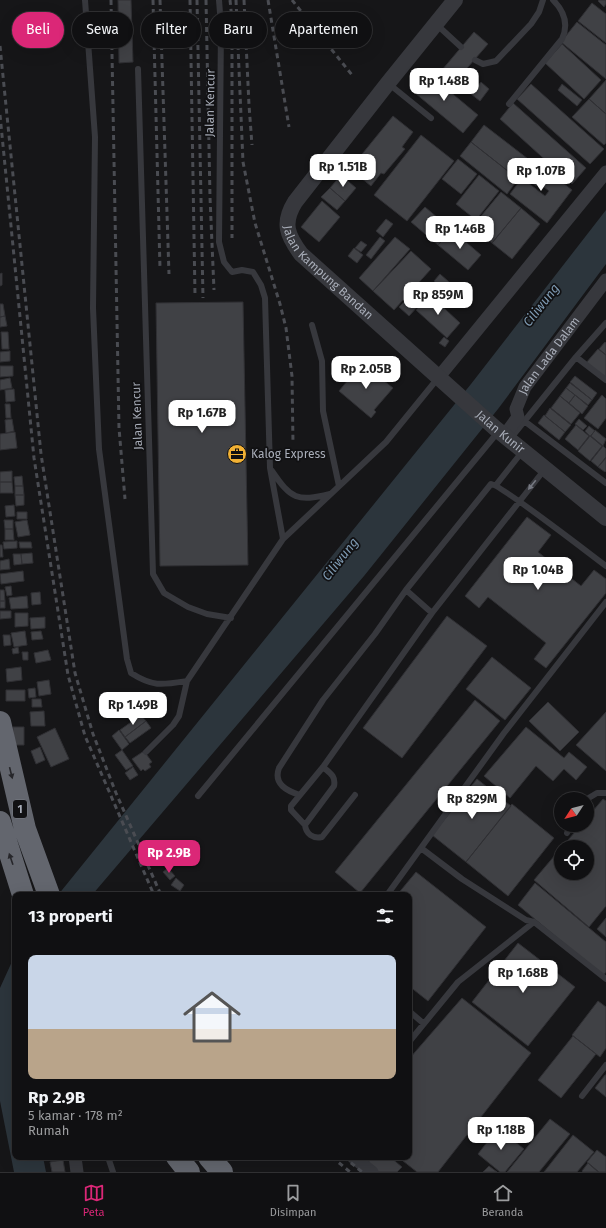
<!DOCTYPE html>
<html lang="id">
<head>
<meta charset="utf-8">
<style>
	:root { --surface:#101012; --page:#1e1e20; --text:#f1f3f6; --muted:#9c9d9f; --line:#303032; --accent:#db2777 }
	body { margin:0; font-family:"Fira Sans",sans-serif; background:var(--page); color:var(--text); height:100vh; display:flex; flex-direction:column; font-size:15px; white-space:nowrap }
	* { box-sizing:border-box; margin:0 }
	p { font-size:13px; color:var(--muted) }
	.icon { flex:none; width:22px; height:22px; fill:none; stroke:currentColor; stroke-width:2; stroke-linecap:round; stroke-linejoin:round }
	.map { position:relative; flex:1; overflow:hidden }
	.sheet { position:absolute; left:12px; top:892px; width:400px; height:268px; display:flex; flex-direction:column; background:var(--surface); border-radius:8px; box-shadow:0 4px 16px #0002,0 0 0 1px var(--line) }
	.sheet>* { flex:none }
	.hud { position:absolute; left:12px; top:12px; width:400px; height:36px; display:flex; gap:8px }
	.needle { width:26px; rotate:234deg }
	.buttons { position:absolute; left:554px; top:792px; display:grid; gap:8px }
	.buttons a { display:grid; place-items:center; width:40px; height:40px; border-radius:50%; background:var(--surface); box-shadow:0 4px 16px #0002,0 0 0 1px var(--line); font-size:20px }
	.price { position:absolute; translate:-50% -34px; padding:0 9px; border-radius:8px; background:#fff; color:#222; font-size:13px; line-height:26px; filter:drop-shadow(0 1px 2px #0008) }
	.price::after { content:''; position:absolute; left:50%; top:24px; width:12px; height:9px; margin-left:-6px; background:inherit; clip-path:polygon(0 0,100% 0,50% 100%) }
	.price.selected { background:var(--accent); color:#fff }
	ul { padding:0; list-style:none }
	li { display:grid; align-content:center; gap:8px; height:212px; padding:0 16px }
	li+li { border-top:1px solid var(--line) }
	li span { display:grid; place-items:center; height:124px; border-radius:8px; color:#555 }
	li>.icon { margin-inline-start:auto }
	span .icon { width:72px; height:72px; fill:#fffc; stroke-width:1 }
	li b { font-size:17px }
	h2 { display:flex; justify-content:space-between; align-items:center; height:48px; padding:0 16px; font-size:17px }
	.tag { padding:0 14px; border-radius:18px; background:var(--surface); box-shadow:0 4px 16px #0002,0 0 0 1px var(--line); font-size:14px; line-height:36px }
	.tag.selected { background:var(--accent); color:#fff }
	.dock { display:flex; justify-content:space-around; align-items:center; height:56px; border-top:1px solid var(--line); background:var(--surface); font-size:11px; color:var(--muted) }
	.dock a { display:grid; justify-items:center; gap:2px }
	.dock .selected { color:var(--accent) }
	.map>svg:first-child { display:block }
	.water { fill:#2c353c }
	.building { fill:#404145; stroke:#303034 }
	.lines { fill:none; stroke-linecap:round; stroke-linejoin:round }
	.service { stroke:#37383d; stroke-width:6 }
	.minor { stroke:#37383d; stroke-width:13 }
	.tertiary { stroke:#37383d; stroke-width:16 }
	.motorway { stroke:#63666e; stroke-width:22 }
	.rail { stroke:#4a4c52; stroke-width:3; stroke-dasharray:5 4; stroke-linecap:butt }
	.oneway { fill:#757881 }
	.oneway2 { fill:#26262a }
	.labels { text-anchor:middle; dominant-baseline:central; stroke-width:3.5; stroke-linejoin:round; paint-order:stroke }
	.shield { fill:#111113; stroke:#7b7e86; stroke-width:1 }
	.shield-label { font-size:11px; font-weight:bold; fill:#a8adb8 }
	.street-label { font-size:12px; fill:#a8adb8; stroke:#111113 }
	.poi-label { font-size:12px; fill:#a8adb8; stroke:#111113; text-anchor:start }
	.water-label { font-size:13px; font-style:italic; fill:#7f9bb3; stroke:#111113 }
</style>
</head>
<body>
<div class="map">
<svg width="606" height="1172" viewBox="0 0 606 1172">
	<rect width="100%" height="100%" fill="#161618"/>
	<path class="water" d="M606,210V264L498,409L364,576L92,895H58L471,384Z
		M15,955V1157H43L46,1172H14L0,1101V988Z"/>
	<path class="building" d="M118,0H131L133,62L119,63Z
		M599,0H606V4L604,7L598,1Z
		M592,3L606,14V43L578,21Z
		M577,22L606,45V79L561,42Z
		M474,32L488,44L455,82L442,70Z
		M562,44L601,80L584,99L545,63Z
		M424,70L478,115L463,133L409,88Z
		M606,80V114L589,99Z
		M481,82L489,89L480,101L471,94Z
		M531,84L604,149L590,164L517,99Z
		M562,84L582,100L577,106L558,90Z
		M589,99L606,114V143L604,145L572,117Z
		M513,103L586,168L572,184L500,119Z
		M393,116L413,132L402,147L405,149L384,174L381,173L371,186L350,169Z
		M484,125L532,162L518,179L471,142Z
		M421,135L454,161L407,221L374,195Z
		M471,142L518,179L507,194L460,156Z
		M458,159L477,174L461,194L442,179Z
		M535,161L572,190L547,223L510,194L522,178L545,196L549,191L539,183L536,186L524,176Z
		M341,175L356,188L345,201L330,188Z
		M479,175L499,191L476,220L456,204Z
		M330,188L345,201L337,210L321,197Z
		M501,192L521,208L492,243L472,227Z
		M322,201L340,217L319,242L301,227Z
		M425,207L452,230L438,245L411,222Z
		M521,208L540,224L512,259L492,243Z
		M386,219L393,224L383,237L376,231Z
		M452,230L481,255L468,270L438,245Z
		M380,237L385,241L371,259L366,255Z
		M395,237L410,249L373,291L359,278Z
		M361,241L367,245L361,252L355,248Z
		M354,248L363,255L357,263L348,256Z
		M411,251L431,269L394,310L373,291Z
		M2,273V285L0,286V274Z
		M440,274L466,297L458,304L434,281Z
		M421,284L430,293L409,316L399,307Z
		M430,295L460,323L447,338L416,310Z
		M243,302L248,565L160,566L156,303Z
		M0,304H3L5,316L0,317Z
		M5,316L7,326L0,327V317Z
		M1,332H8L9,349H2Z
		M444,337L449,341L445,347L439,343Z
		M605,342L606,343V355L599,349Z
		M598,349L606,355V378L586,363Z
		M10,351V361L0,362V352Z
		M362,363L393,388L374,410L376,412L371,418L339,391Z
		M0,366H13V376L0,377Z
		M575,376L597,393L592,400L570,382Z
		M10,378L12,388L0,390V380Z
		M570,383L592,400L588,405L566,388Z
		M566,388L575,395L569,403L560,396Z
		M14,389L15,401L6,402L5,390Z
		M575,395L588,406L582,414L569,403Z
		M602,395L606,399V418L598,429L584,418Z
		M560,396L580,413L571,424L551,408Z
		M5,404H10L11,418H6Z
		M550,408L571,425L565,432L545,416Z
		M544,415L565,432L559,440L538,423Z
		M12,419L14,431L6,433L5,420Z
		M579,419L587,426L583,430L575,424Z
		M576,425L589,436L578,450L565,439Z
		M589,426L595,431L590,436L585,431Z
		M595,430L606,439L603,446L591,436Z
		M15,432L17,448L0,450V434Z
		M590,436L602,446L590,461L578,451Z
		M603,446L606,449V457L598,467L591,461Z
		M606,458V471L605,472L598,467Z
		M12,471V482H0V472Z
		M22,476L23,486H15L14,477Z
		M0,482H12L13,493H0Z
		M15,486H23L24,495H15Z
		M15,495H24V505L16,506Z
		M14,505L15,516L6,517L5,506Z
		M17,512H27V519H17Z
		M527,517L551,535L538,552L581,586L594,570L606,579V593L546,668L534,659L546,643L488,597L479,608L465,596Z
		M4,520H13V529H5Z
		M27,520L30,535L18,537L15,522Z
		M5,529H13L14,540H5Z
		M17,541V548L4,549L3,542Z
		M19,542H31L32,548H20Z
		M0,545H2L3,557H0Z
		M32,553L33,563L22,564L21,554Z
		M13,554H21L22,564L14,565Z
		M9,559L10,569L0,570V561Z
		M23,571L24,581L1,584L0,574Z
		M11,586L12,595L7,596L5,587Z
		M0,590H4L5,601H0Z
		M40,592L41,604L32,605L31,593Z
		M27,596L28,608L11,609L9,598Z
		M0,601H5V608H0Z
		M0,611H11V618L0,619Z
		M15,613H28V626L15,627Z
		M447,616L487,646L402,758L363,728Z
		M45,617V628L31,629L30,618Z
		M25,631L27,645L14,647L11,633Z
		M41,631L43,639L32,640L31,632Z
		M3,635H10L11,645L4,646Z
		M18,647L19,653L13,654L12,649Z
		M48,650L51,660L36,663L34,653Z
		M22,652H28V660H23Z
		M492,657L531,688L505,720L466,689Z
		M21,667L22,680L7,682L6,669Z
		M49,680L51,694L39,696L37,682Z
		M35,688L36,697L29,698L28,689Z
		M6,690H25V701H6Z
		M32,699H41L42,707H32Z
		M475,700L500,721L360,893L335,872Z
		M548,702L579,732L560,751L529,721Z
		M44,711L45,726H31L30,712Z
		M606,712V771L576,745Z
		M141,715L146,721L125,737L120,730Z
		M146,721L151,728L130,743L125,737Z
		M13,727H24V745H13Z
		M526,727L564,758L569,752L587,767L576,780L564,769L553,781L536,766L510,798L484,776Z
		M55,728L69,759L51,767L37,737Z
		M119,730L129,744L122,750L112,736Z
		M40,747L45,760L36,764L31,751Z
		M122,750L133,766L126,770L115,755Z
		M144,751L152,762L149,764L151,767L145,771L143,769L141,771L132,759Z
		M133,767L138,775L130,780L125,773Z
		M477,779L511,806L466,862L432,835Z
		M603,799L606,801V906L589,927L534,880L561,848V873H587V847H562L581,825H587V818Z
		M512,804L554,838L508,896L466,862Z
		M168,868L175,876L170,880L163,872Z
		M416,872L486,927L428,1001L409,986V895H397Z
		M176,878L184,885L180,891L171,885Z
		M535,883L606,942V972L603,976L518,905Z
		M606,918V937L597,929Z
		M518,943L575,987L528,1046L472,1002Z
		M462,998L531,1053L438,1172H417L398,1157H409V1059Z
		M598,1001L606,1007V1048L600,1057L572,1035Z
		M573,1036L596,1054L561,1098L538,1080Z
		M605,1075H606V1097L595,1088Z
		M550,1119L570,1134L539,1172H507Z
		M498,1128L524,1149L505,1172H500L478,1154Z
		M573,1135L594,1152L577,1172H544Z
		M597,1150L606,1157V1172H599L587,1162Z
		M372,1157H390L402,1167L397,1172H377L367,1164Z
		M63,1160L65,1172H52L50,1162Z
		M588,1163L598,1172H583L582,1171Z
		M489,1166L497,1172H483Z"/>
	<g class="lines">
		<path class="service" d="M85,0L95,137L93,308L99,449L127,659L131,673C153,687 162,685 187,681L283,539L386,442L438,378
			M219,0L221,26L219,242L224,262L232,272L242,270L253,272L261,285L265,298L270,468L283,539
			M436,24L461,47
			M475,60L483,64L496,61L531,24L539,12L543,0
			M138,69L153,574L164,593L188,607L207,614L231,618
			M389,84L431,118
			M509,104L562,39C569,24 564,11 553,0
			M312,325L322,361L323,411L339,486
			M576,357L606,380
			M523,420L606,483
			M510,439L576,357L606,323
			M545,469L519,502L432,613L323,767L300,795C287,791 273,784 279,768L323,700L375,634L406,590L491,484C500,484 591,555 606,566
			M272,471C291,499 297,502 330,494
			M496,485L522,452
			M406,590L432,613
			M146,752L173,725L179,716L187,681
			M323,767C330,773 336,776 334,786L305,825C306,834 313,839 322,837L355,795
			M300,795L291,806V810L305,825
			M198,796L498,432
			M587,799L597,793H606
			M567,833L571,825
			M421,848L462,879L526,920L534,922L606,979
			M387,895L504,733L606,602
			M409,1011L423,1023
			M409,1042L458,982L534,922
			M582,1096L606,1065
			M108,1157L113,1172"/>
		<g class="minor">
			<path d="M438,378L606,172"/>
			<path id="s1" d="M504,436L518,417L516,409L525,387L606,280"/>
			<path d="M75,1157L77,1172"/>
			<path d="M353,1157L372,1172"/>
		</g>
		<path class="tertiary" id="s2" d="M455,0L388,83L295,202C282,223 287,235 301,254L495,428L606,518"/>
		<path class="motorway" d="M0,722L25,829L49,895
			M0,822L23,895
			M177,1157L189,1172
			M209,1157L222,1172"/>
		<path class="rail" d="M111,0L119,428L125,499
			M153,0L160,268
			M160,0L169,274
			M190,0L195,295
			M197,0L203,298
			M206,0L210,197L214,290
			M230,0L232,20V238
			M236,0L243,162L255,223L280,304L286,328L292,376L293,443
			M244,0L249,105L252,145
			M268,0L289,127
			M292,0L352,75
			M0,46L41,454L75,673L93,734L116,793L161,895
			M0,115L34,458L68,675L85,736L154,895
			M332,1157L350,1172
			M344,1157L362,1172"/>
	</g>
	<defs><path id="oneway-solid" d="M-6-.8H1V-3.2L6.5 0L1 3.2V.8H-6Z"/></defs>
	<use class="oneway" href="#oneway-solid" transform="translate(532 485) rotate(129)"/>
	<g class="oneway2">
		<use href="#oneway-solid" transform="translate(11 773) rotate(76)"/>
		<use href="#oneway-solid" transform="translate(11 859) rotate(-109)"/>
	</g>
	<defs>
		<symbol id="office-disc" viewBox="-11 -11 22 22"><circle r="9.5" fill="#f2b134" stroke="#111113"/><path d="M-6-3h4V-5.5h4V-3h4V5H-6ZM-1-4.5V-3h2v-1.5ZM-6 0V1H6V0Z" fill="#111"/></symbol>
	</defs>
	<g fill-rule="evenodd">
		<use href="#office-disc" x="226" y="443" width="22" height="22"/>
	</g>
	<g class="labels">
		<rect class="shield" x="13" y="800" width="14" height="18" rx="3"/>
		<g class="shield-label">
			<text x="20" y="809">1</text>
		</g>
		<g class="street-label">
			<text transform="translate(210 103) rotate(-89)">Jalan Kencur</text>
			<text stroke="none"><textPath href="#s2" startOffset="346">Jalan Kampung Bandan</textPath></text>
			<text stroke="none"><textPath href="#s1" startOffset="95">Jalan Lada Dalam</textPath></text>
			<text transform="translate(137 416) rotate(-92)">Jalan Kencur</text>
			<text stroke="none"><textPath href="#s2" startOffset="582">Jalan Kunir</textPath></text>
		</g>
		<g class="poi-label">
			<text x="251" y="454">Kalog Express</text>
		</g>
		<g class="water-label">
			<text transform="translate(541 305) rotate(-52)">Ciliwung</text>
			<text transform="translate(340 559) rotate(-52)">Ciliwung</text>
		</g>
	</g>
</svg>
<div class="buttons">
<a><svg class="needle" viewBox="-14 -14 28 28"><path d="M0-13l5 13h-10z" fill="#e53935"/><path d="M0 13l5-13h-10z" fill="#9c9d9f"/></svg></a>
<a><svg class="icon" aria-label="locate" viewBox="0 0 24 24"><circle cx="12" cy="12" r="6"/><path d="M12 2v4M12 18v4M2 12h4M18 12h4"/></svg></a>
</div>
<b class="price" style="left:444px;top:102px">Rp 1.48B</b>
<b class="price" style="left:343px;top:188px">Rp 1.51B</b>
<b class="price" style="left:541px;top:192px">Rp 1.07B</b>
<b class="price" style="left:460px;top:250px">Rp 1.46B</b>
<b class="price" style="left:438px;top:316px">Rp 859M</b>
<b class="price" style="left:366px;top:390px">Rp 2.05B</b>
<b class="price" style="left:202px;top:434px">Rp 1.67B</b>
<b class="price" style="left:538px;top:591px">Rp 1.04B</b>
<b class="price" style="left:133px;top:726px">Rp 1.49B</b>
<b class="price" style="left:472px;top:820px">Rp 829M</b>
<b class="price selected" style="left:169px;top:874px">Rp 2.9B</b>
<b class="price" style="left:523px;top:994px">Rp 1.68B</b>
<b class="price" style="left:501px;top:1151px">Rp 1.18B</b>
<div class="hud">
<a class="tag selected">Beli</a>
<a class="tag">Sewa</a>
<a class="tag">Filter</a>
<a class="tag">Baru</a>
<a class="tag">Apartemen</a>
</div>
<section class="sheet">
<h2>13 properti<svg class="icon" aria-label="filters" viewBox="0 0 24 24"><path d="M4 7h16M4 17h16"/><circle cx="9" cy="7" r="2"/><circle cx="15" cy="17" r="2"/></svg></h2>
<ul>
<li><span style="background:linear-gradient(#c9d6e8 60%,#b9a48a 0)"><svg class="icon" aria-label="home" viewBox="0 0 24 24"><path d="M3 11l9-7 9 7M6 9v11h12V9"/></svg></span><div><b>Rp 2.9B</b><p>5 kamar · 178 m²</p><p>Rumah</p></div></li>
</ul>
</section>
</div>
<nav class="dock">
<a class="selected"><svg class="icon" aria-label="map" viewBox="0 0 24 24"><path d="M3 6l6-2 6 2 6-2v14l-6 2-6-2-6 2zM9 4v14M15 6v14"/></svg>Peta</a>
<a><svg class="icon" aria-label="saved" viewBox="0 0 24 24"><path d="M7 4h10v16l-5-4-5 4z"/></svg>Disimpan</a>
<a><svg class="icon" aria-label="home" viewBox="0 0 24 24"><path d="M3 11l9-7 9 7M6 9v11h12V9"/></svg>Beranda</a>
</nav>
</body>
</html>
